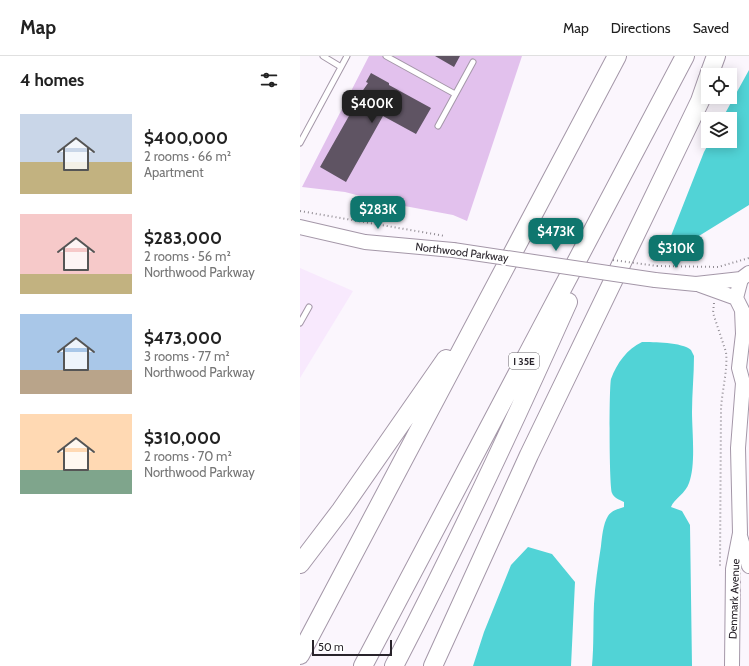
<!DOCTYPE html>
<html lang="en">
<head>
<meta charset="utf-8">
<style>
	:root { --surface:#fff; --page:#f2f2f2; --text:#222; --muted:#767676; --line:#e0e0e0; --accent:#0f766e }
	body { margin:0; font-family:Cabin,sans-serif; background:var(--page); color:var(--text); height:100vh; display:flex; flex-direction:column; font-size:15px; white-space:nowrap }
	* { box-sizing:border-box; margin:0 }
	p { font-size:13px; color:var(--muted) }
	.icon { flex:none; width:22px; height:22px; fill:none; stroke:currentColor; stroke-width:2; stroke-linecap:round; stroke-linejoin:round }
	.map { position:relative; flex:1; overflow:hidden }
	.sheet { display:flex; flex-direction:column; background:var(--surface); width:300px }
	.sheet>* { flex:none }
	.controls { position:absolute; left:401px; top:12px; display:grid; gap:8px }
	.controls a { display:grid; place-items:center; width:36px; height:36px; border-radius:0px; background:var(--surface); box-shadow:0 2px 10px #0003; font-size:20px }
	.scale { position:absolute; left:12px; bottom:10px; width:80px; box-sizing:border-box; padding-left:4px; border:2px solid #29242b; border-top:0; font-size:11px; line-height:14px; white-space:nowrap; color:#29242b; -webkit-text-stroke:3px #fff; paint-order:stroke }
	.price { position:absolute; translate:-50% -34px; padding:0 9px; border-radius:8px; background:var(--accent); color:#fff; font-size:13px; line-height:26px; filter:drop-shadow(0 1px 2px #0008) }
	.price::after { content:''; position:absolute; left:50%; top:24px; width:12px; height:9px; margin-left:-6px; background:inherit; clip-path:polygon(0 0,100% 0,50% 100%) }
	.price.on { background:#222; color:#fff }
	ul { padding:0; list-style:none }
	li { display:flex; align-items:center; gap:12px; height:100px; padding:0 20px }
	li span { display:grid; place-items:center; flex:none; width:112px; height:80px; border-radius:0px; color:#555 }
	li>.icon { margin-inline-start:auto }
	span .icon { width:48px; height:48px; fill:#fffc; stroke-width:1 }
	li b { font-size:17px }
	h2 { display:flex; justify-content:space-between; align-items:center; height:48px; padding:0 20px; font-size:17px }
	header { display:flex; align-items:center; gap:24px; box-sizing:border-box; height:56px; padding:0 20px; background:var(--surface); border-bottom:1px solid var(--line) }
	header strong { font-size:19px }
	nav { display:flex; gap:22px; margin-inline-start:auto; font-size:14px }
	main { display:flex; flex:1; min-height:0 }
	.map>svg:first-child { display:block }
	.built { fill:#f8e9fd }
	.green { fill:#e2c1ed }
	.water { fill:#51d3d6 }
	.building { fill:#5f5463 }
	.lines { fill:none; stroke-linecap:round; stroke-linejoin:round }
	.lane-casing { stroke:#a497a8; stroke-width:7 }
	.secondary-casing { stroke:#a497a8; stroke-width:16 }
	.highway-casing { stroke:#a497a8; stroke-width:20 }
	.path { stroke:#918c93; stroke-width:2; stroke-dasharray:1 3; stroke-linecap:butt }
	.lane { stroke:#fff; stroke-width:5 }
	.secondary { stroke:#fff; stroke-width:14 }
	.highway { stroke:#fff; stroke-width:18 }
	.secondary-bridge-casing { stroke:#a497a8; stroke-width:16; stroke-linecap:butt }
	.path-bridge { stroke:#918c93; stroke-width:2; stroke-dasharray:1 3; stroke-linecap:butt }
	.secondary-bridge { stroke:#fff; stroke-width:14 }
	.labels { text-anchor:middle; dominant-baseline:central; stroke-width:4; stroke-linejoin:round; paint-order:stroke }
	.shield { fill:#fff; stroke:#69666b; stroke-width:1 }
	.shield-label { font-size:10px; font-weight:bold; fill:#29242b }
	.street-label { font-size:11px; fill:#29242b; stroke:#fff }
</style>
</head>
<body>
<header>
<strong>Map</strong>
<nav><a>Map</a><a>Directions</a><a>Saved</a></nav>
</header>
<main>
<section class="sheet">
<h2>4 homes<svg class="icon" aria-label="filters" viewBox="0 0 24 24"><path d="M4 7h16M4 17h16"/><circle cx="9" cy="7" r="2"/><circle cx="15" cy="17" r="2"/></svg></h2>
<ul>
<li><span style="background:linear-gradient(#c9d6e8 60%,#c2b280 0)"><svg class="icon" aria-label="home" viewBox="0 0 24 24"><path d="M3 11l9-7 9 7M6 9v11h12V9"/></svg></span><div><b>$400,000</b><p>2 rooms · 66 m²</p><p>Apartment</p></div></li>
<li><span style="background:linear-gradient(#f6c9c9 75%,#c2b280 0)"><svg class="icon" aria-label="home" viewBox="0 0 24 24"><path d="M3 11l9-7 9 7M6 9v11h12V9"/></svg></span><div><b>$283,000</b><p>2 rooms · 56 m²</p><p>Northwood Parkway</p></div></li>
<li><span style="background:linear-gradient(#a9c7e8 70%,#b9a48a 0)"><svg class="icon" aria-label="home" viewBox="0 0 24 24"><path d="M3 11l9-7 9 7M6 9v11h12V9"/></svg></span><div><b>$473,000</b><p>3 rooms · 77 m²</p><p>Northwood Parkway</p></div></li>
<li><span style="background:linear-gradient(#ffd9b3 70%,#7fa58c 0)"><svg class="icon" aria-label="home" viewBox="0 0 24 24"><path d="M3 11l9-7 9 7M6 9v11h12V9"/></svg></span><div><b>$310,000</b><p>2 rooms · 70 m²</p><p>Northwood Parkway</p></div></li>
</ul>
</section>
<div class="map">
<svg width="449" height="610" viewBox="0 0 449 610">
	<rect width="100%" height="100%" fill="#fbf6fd"/>
	<path class="built" d="M0,212L53,235L0,322Z"/>
	<path class="green" d="M69,0H222L167,165L153,159L83,146L45,136L2,131Z"/>
	<path class="water" d="M449,14V149L394,183L369,185L404,96L410,85H430V63H422Z
		M342,286C353,286 382,286 391,294C392,296 393,298 394,300C394,319 392,337 392,356C392,375 396,409 389,427C386,437 374,443 371,451L382,455L390,469L392,610H292C294,589 293,569 294,548C295,529 298,509 301,490C302,481 303,468 308,460C312,454 318,453 324,451V446C318,443 314,442 312,437C309,431 309,330 311,323C317,307 327,293 342,286Z
		M228,491L252,498L275,526L271,610H173L184,576L211,509Z"/>
	<path class="building" d="M135,0H160L154,11Z
		M71,17L89,27V29L131,52L116,78L83,60L46,126L20,111L54,51L52,50L68,27L66,26Z"/>
	<g class="lines">
		<defs>
			<path id="lane" d="M23,0L41,11
				M86,0L155,38
				M138,70L173,6
				M0,87L47,0
				M0,267L9,251"/>
			<path id="secondary" d="M0,171L65,186L153,194
				M355,224L396,228L441,223
				M400,229L436,242
				M448,260L444,258L436,242L441,223L449,217
				M440,480L449,510
				M432,610L433,513L440,477L438,392L443,327L439,312L443,278L442,254"/>
			<path id="highway" d="M409,19L416,0
				M0,508L41,454L146,303
				M0,599L317,0
				M63,610L385,0
				M94,610C156,491 213,369 268,246
				M133,610L229,399L400,45L408,22"/>
		</defs>
		<use href="#lane" class="lane-casing"/>
		<use href="#secondary" class="secondary-casing"/>
		<use href="#highway" class="highway-casing"/>
		<path class="path" d="M0,155L145,180
			M357,210L418,211L449,202
			M414,247L413,257L426,296C428,314 422,334 421,353L420,510"/>
		<use href="#lane" class="lane"/>
		<use href="#secondary" class="secondary"/>
		<use href="#highway" class="highway"/>
		<defs>
			<path id="secondary-bridge" d="M153,194L355,224"/>
		</defs>
		<use href="#secondary-bridge" class="secondary-bridge-casing"/>
		<path class="path-bridge" d="M313,204L357,210"/>
		<use href="#secondary-bridge" class="secondary-bridge"/>
	</g>
	<g class="labels">
		<rect class="shield" x="209" y="297" width="30" height="16" rx="3"/>
		<g class="shield-label">
			<text x="224" y="305">I 35E</text>
		</g>
		<g class="street-label">
			<text transform="translate(162 196) rotate(7)">Northwood Parkway</text>
			<text transform="translate(434 543) rotate(-88)">Denmark Avenue</text>
		</g>
	</g>
</svg>
<div class="controls">
<a><svg class="icon" aria-label="locate" viewBox="0 0 24 24"><circle cx="12" cy="12" r="6"/><path d="M12 2v4M12 18v4M2 12h4M18 12h4"/></svg></a>
<a><svg class="icon" aria-label="layers" viewBox="0 0 24 24"><path d="M12 4l9 5-9 5-9-5zM3 14l9 5 9-5"/></svg></a>
</div>
<div class="scale">50 m</div>
<b class="price on" style="left:72px;top:68px">$400K</b>
<b class="price" style="left:78px;top:174px">$283K</b>
<b class="price" style="left:256px;top:196px">$473K</b>
<b class="price" style="left:376px;top:213px">$310K</b>
</div>
</main>
</body>
</html>
